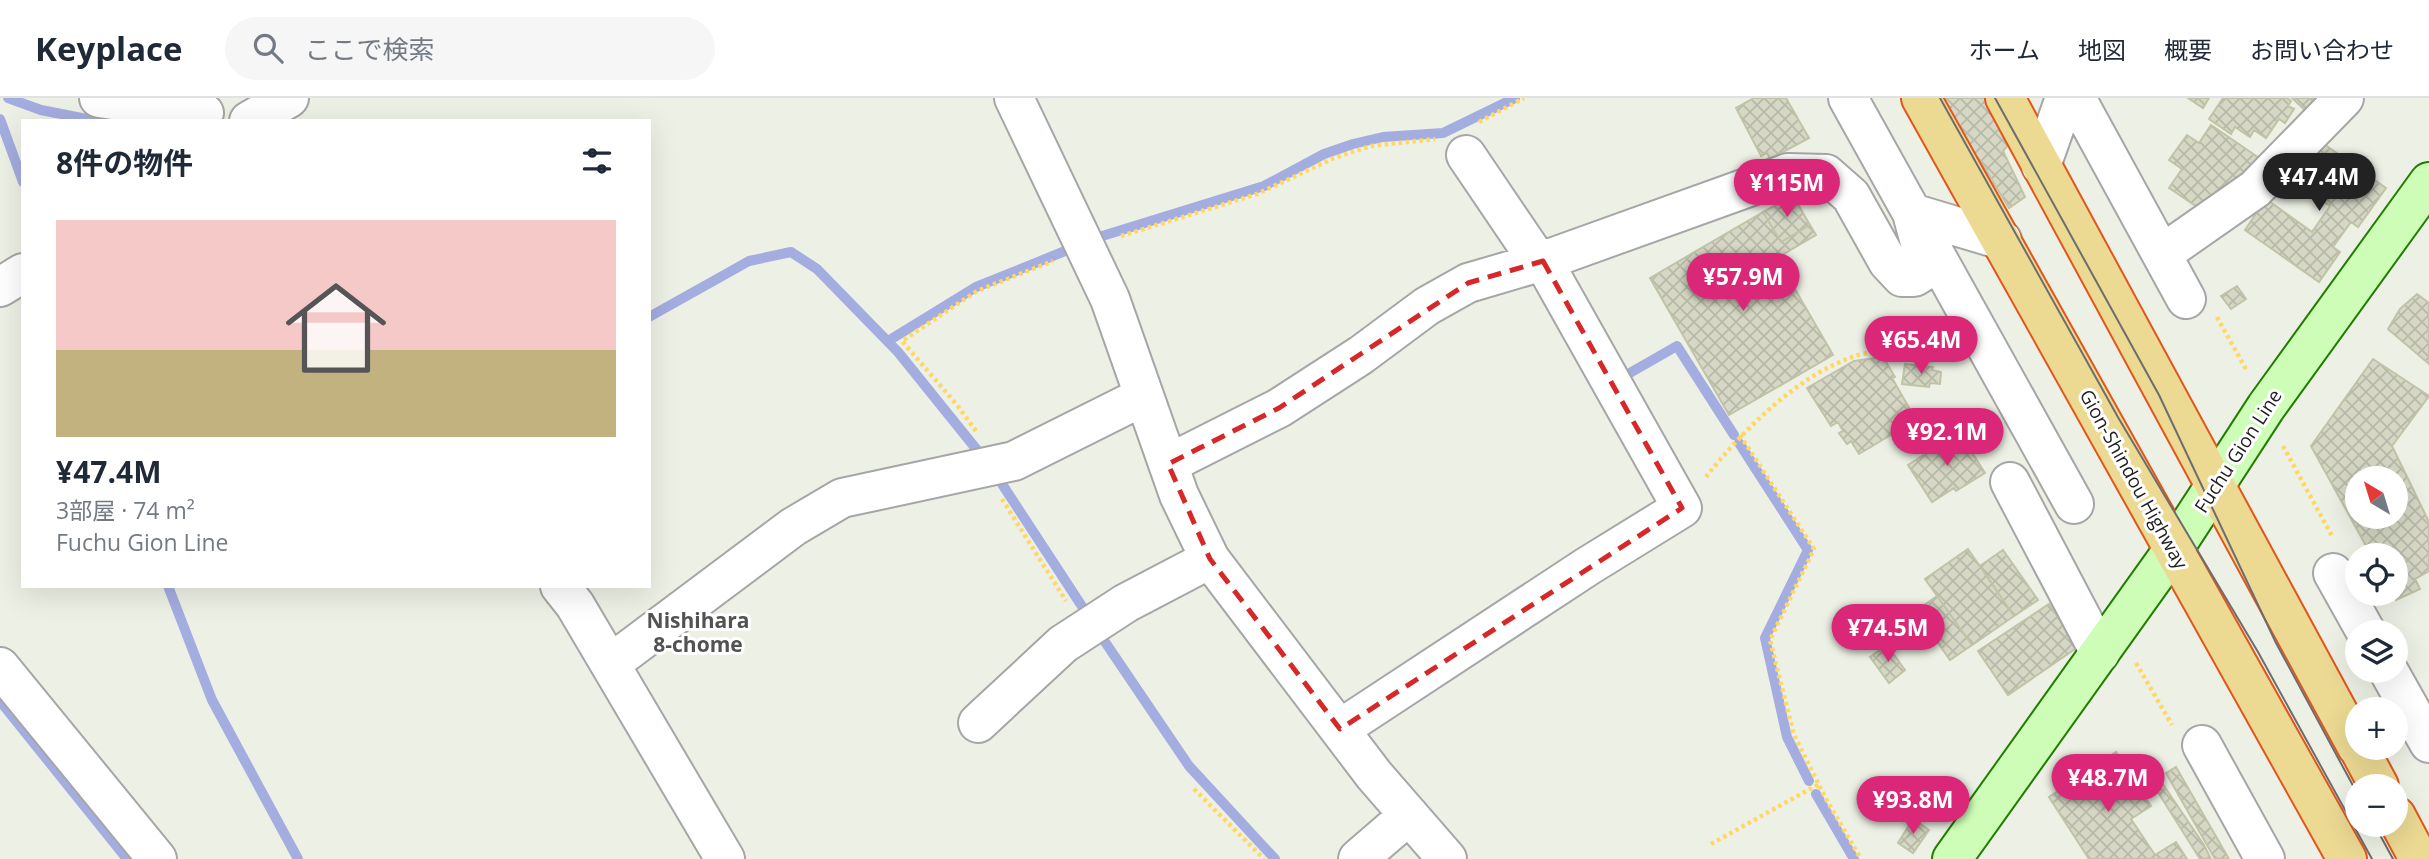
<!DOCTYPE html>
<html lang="ja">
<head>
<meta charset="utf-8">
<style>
	:root { --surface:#fff; --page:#f6f6f7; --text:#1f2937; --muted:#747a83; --line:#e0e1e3; --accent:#db2777 }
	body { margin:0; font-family:"Open Sans","Noto Sans JP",sans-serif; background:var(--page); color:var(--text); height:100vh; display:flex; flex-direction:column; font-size:26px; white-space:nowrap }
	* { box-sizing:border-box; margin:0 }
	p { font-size:23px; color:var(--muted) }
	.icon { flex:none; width:38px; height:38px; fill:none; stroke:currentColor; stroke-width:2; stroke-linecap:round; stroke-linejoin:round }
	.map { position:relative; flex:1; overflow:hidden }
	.drawer { position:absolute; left:21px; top:21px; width:630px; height:469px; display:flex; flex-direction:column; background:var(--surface); border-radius:0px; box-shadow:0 7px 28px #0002 }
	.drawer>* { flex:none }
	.needle { width:46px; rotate:322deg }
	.buttons { position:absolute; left:2345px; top:368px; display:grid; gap:14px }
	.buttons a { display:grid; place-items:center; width:63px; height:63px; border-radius:50%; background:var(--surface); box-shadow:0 7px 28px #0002; font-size:35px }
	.price { position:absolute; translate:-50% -60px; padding:0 16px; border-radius:24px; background:var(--accent); color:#fff; font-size:23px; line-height:46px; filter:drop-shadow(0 2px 4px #0008) }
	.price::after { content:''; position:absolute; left:50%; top:42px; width:21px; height:16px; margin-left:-10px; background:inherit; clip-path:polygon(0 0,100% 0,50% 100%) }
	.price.current { background:#222; color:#fff }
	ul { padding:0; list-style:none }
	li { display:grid; align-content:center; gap:14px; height:371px; padding:0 35px }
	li+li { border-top:2px solid var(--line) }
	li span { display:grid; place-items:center; height:217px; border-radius:0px; color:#555 }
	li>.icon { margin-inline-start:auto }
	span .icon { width:126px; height:126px; fill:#fffc; stroke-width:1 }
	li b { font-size:30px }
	h2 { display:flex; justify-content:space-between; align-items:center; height:84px; padding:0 35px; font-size:30px }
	header { display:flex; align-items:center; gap:42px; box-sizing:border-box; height:98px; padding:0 35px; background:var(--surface); border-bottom:2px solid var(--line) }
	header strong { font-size:33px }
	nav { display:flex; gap:38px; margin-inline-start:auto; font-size:24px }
	.search { width:490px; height:63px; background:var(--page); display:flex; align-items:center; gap:18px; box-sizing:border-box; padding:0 24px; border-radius:38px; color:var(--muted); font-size:26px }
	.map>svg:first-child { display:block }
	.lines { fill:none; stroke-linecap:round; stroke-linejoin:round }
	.stream { stroke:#a4ade0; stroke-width:10 }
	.building { fill:url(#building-cross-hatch); stroke:#c1c3a7; stroke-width:2; fill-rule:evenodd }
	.minor-casing { stroke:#a6a6a6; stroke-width:42 }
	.secondary-casing { stroke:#217d00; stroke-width:42 }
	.trunk-casing { stroke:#e4551d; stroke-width:42 }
	.path { stroke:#ffd668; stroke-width:4.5; stroke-dasharray:3.5 3.5; stroke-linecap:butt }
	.minor { stroke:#fff; stroke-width:38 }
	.secondary { stroke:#cefdb7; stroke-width:38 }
	.trunk { stroke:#ecda93; stroke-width:38 }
	.tram { stroke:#6d6d6d; stroke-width:2 }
	.marked { fill:none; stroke:#d62828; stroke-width:5; stroke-dasharray:14 9; stroke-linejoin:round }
	.labels { text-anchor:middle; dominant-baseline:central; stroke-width:6; stroke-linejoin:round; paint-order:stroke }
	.street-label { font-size:19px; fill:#1f1f1f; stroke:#fff }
	.neighbourhood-label { font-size:21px; font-weight:bold; fill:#525252; stroke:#fff }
</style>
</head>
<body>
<header>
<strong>Keyplace</strong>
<div class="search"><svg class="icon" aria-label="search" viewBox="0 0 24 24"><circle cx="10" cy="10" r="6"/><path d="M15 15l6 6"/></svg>ここで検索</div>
<nav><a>ホーム</a><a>地図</a><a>概要</a><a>お問い合わせ</a></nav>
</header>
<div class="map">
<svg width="2429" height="761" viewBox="0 0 2429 761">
	<defs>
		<pattern id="building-cross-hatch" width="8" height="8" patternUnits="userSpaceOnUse" patternTransform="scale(1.75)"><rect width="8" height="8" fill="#d6d8c5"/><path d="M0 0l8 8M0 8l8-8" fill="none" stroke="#b7b9a9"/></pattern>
	</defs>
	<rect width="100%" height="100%" fill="#edf1e5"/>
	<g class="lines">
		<path class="stream" d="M8,0L41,12L97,23
			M0,21L23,84
			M1099,139L1264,88L1324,56L1353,46L1383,39L1443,35L1515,0
			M649,219L749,163L791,154L817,171L898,254L977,352
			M888,243L976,189L1075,149
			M1620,277L1621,280L1677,248L1734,337
			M1739,345L1808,452L1765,540L1787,639L1809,683
			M1002,386L1087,516
			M168,488L212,602L298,761
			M1101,538L1189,668L1275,761
			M0,603L127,761
			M1816,696L1854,761"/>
	</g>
	<path class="building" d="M1754,0H1786L1809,40L1770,61L1767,55L1761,58L1736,10Z
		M1925,0H1990L2009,46L2003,53L2025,99L2009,110L1981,64L1977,67Z
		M2188,0H2209L2203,10Z
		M2223,0H2287L2291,3L2288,8L2294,11L2285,25L2279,21L2266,40L2254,32L2250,39L2235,29L2231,36L2209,21Z
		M2292,0H2318L2306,13Z
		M2211,27L2259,60L2209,117L2169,90L2182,71L2169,62L2187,37L2199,45Z
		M2317,41L2386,90L2358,129L2351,124L2333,149L2340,154L2319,184L2245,132L2266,101L2312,134L2330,108L2303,89L2311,78L2298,68L2305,58L2320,69L2324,63L2310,52Z
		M1793,98L1810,127L1781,144L1763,114Z
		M1763,114L1781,144L1810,127L1816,137L1777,160L1833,257L1729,317L1650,180Z
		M2237,188L2246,201L2231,211L2221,198Z
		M2417,196L2429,205V266L2388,231L2400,211Z
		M1883,259L1895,279L1892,280L1916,322L1859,356L1851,343L1847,346L1839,335L1843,333L1838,324L1831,328L1807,290L1854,263Z
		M2373,261L2429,298L2392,348L2429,424V473L2415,481L2420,491L2396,502L2392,495H2396V457H2371L2311,348ZM2357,380H2396V418H2357Z
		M1905,266L1933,269L1932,272L1941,274L1940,286L1930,285L1929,289L1902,286Z
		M1959,334L1985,375L1956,393L1954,390L1932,404L1908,367Z
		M1968,451L2014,518L1972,547L1925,481Z
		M2003,452L2038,502L2014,518L1980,468Z
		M1937,498L1972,547L1950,562L1916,513Z
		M2049,506L2078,549L2008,597L1978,553Z
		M1887,547L1905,572L1889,585L1870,559Z
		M2116,654L2151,708L2131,721L2155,757L2176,744L2187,761H2089L2049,699Z
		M2176,669L2229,761H2215L2166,675Z
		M2158,679L2204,747L2211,761H2200L2151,683Z
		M1913,721L1929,732L1913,755L1898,745Z"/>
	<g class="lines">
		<defs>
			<path id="minor" d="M99,0L204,15
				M1014,0L1110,201L1179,397L1210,461L1374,677L1447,761
				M1848,0L2074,406
				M2076,0L2186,201
				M249,23L289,0
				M2041,68L2065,0
				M1912,115L2002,142
				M2162,156L2255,91L2344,0
				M0,189L23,175
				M1168,366L1279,310L1361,257L1427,208L1468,185L1543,163L1788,75L1826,76L1851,98L1888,164L1902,179H1914L1927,171L1912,115
				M2010,384L2100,555
				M2333,475L2366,534
				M560,488L575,507L725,761
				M610,566L793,429L842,400L1014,363L1144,298
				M0,569L157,761
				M2388,572L2429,645
				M978,625L1063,546L1126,505L1210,461
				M1340,631L1588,468L1682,410L1543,163L1531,153L1466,57
				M2202,647L2265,761
				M1358,761L1409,717"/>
			<path id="secondary" d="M1952,761L2173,452L2266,309L2429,84"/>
			<path id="trunk" d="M1921,0L2347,761
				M2005,0L2357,649
				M2358,649L2379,688
				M2396,718L2419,761"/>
		</defs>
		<use href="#minor" class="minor-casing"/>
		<use href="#secondary" class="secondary-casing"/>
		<use href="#trunk" class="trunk-casing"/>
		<path class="path" d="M1479,24L1524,0
			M1121,138L1257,96L1334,60L1371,48L1435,41
			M2217,219L2247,273
			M976,333L957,307L902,243L977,193L1053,163
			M1740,337L1814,451L1770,542L1794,637L1826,701L1861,761
			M2283,348L2332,438
			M1706,379C1742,333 1798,277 1855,258C1878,250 1916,255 1941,256L1948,252
			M1002,401L1066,503
			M2136,565L2172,627
			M1194,691L1264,761
			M1711,746L1819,686"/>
		<use href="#minor" class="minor"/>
		<use href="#secondary" class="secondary"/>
		<use href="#trunk" class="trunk"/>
		<path class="tram" d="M1940,0L2119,321L2258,554L2372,761
			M1995,0L2159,297L2276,545L2357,695
			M2374,726L2393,761"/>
	</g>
	<path class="marked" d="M1543,163L1682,410L1340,631L1210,461L1168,366L1279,310L1468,185Z"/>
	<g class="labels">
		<g class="street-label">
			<text transform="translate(2238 353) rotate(-57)">Fuchu Gion Line</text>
			<text transform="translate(2134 381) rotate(61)">Gion-Shindou Highway</text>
		</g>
		<g class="neighbourhood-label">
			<text x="698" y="522">Nishihara<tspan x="698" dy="24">8-chome</tspan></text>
		</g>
	</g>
</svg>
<div class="buttons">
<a><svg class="needle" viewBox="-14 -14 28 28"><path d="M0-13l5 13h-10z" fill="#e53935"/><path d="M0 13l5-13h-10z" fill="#747a83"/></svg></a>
<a><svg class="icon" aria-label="locate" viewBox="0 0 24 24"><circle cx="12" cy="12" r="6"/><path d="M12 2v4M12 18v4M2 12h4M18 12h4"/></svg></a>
<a><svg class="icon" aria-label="layers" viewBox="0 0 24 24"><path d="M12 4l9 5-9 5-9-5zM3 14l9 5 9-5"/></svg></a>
<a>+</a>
<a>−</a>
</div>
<b class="price current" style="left:2319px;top:115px">¥47.4M</b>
<b class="price" style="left:1787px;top:121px">¥115M</b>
<b class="price" style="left:1743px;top:215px">¥57.9M</b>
<b class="price" style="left:1921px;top:278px">¥65.4M</b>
<b class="price" style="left:1947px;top:370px">¥92.1M</b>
<b class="price" style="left:1888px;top:566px">¥74.5M</b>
<b class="price" style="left:2108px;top:716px">¥48.7M</b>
<b class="price" style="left:1913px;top:738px">¥93.8M</b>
<section class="drawer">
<h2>8件の物件<svg class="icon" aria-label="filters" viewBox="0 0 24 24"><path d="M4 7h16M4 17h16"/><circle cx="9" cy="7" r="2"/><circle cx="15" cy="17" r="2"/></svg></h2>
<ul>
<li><span style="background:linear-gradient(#f6c9c9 60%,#c2b280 0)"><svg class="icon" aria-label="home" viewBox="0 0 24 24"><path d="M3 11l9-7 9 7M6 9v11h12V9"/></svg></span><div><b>¥47.4M</b><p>3部屋 · 74 m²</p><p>Fuchu Gion Line</p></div></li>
</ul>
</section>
</div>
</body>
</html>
